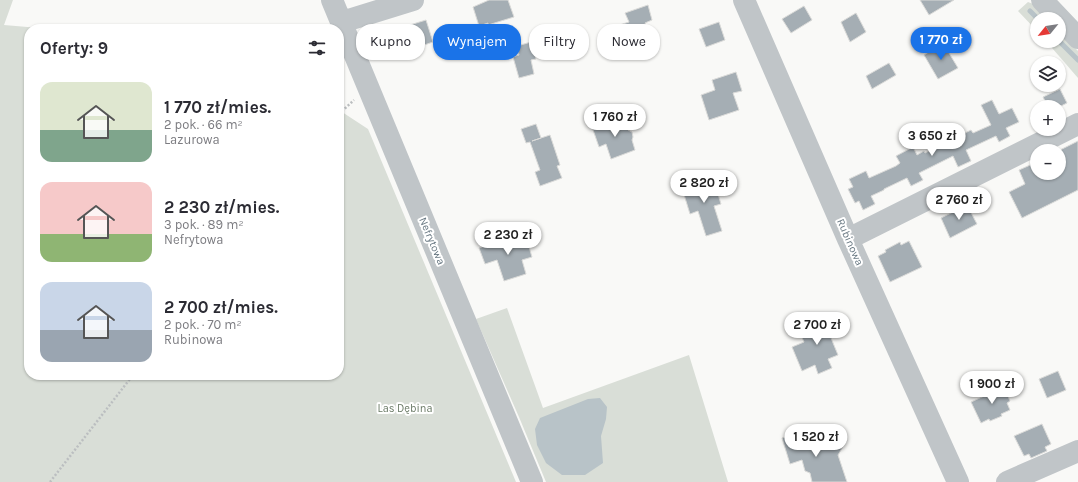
<!DOCTYPE html>
<html lang="pl">
<head>
<meta charset="utf-8">
<style>
	:root { --surface:#fff; --page:#f7f7f7; --text:#2b2b33; --muted:#7c7c81; --accent:#1a73e8 }
	body { margin:0; font-family:Karla,sans-serif; background:var(--page); color:var(--text); height:100vh; display:flex; flex-direction:column; font-size:15px; white-space:nowrap }
	* { box-sizing:border-box; margin:0 }
	p { font-size:13px; color:var(--muted) }
	.icon { flex:none; width:22px; height:22px; fill:none; stroke:currentColor; stroke-width:2; stroke-linecap:round; stroke-linejoin:round }
	.map { position:relative; flex:1; overflow:hidden }
	.panel { position:absolute; left:24px; top:24px; width:320px; height:356px; display:flex; flex-direction:column; background:var(--surface); border-radius:16px; box-shadow:0 1px 3px #0004 }
	.panel>* { flex:none }
	.hud { position:absolute; left:356px; top:24px; width:380px; height:36px; display:flex; gap:8px }
	.needle { width:26px; rotate:240deg }
	.controls { position:absolute; left:1030px; top:12px; display:grid; gap:8px }
	.controls a { display:grid; place-items:center; width:36px; height:36px; border-radius:50%; background:var(--surface); box-shadow:0 1px 3px #0004; font-size:20px }
	.price { position:absolute; translate:-50% -34px; padding:0 9px; border-radius:14px; background:#fff; color:#222; font-size:13px; line-height:26px; filter:drop-shadow(0 1px 2px #0008) }
	.price::after { content:''; position:absolute; left:50%; top:24px; width:12px; height:9px; margin-left:-6px; background:inherit; clip-path:polygon(0 0,100% 0,50% 100%) }
	.price.on { background:var(--accent); color:#fff }
	ul { padding:0; list-style:none }
	li { display:flex; align-items:center; gap:12px; height:100px; padding:0 16px }
	li span { display:grid; place-items:center; flex:none; width:112px; height:80px; border-radius:12px; color:#555 }
	li>.icon { margin-inline-start:auto }
	span .icon { width:48px; height:48px; fill:#fffc; stroke-width:1 }
	li b { font-size:17px }
	h2 { display:flex; justify-content:space-between; align-items:center; height:48px; padding:0 16px; font-size:17px }
	.tag { padding:0 14px; border-radius:16px; background:var(--surface); box-shadow:0 1px 3px #0004; font-size:14px; line-height:36px }
	.tag.on { background:var(--accent); color:#fff }
	.map>svg:first-child { display:block }
	.green { fill:#d9ded7 }
	.water { fill:#b8c3c8 }
	.lines { fill:none; stroke-linecap:round; stroke-linejoin:round }
	.stream { stroke:#b8c3c8; stroke-width:5 }
	.building { fill:#a5aeb4; stroke:#dbdbd9 }
	.path { stroke:#bbbec0; stroke-width:2.5; stroke-dasharray:2 2; stroke-linecap:butt }
	.minor { stroke:#c0c5c8; stroke-width:22 }
	.labels { text-anchor:middle; dominant-baseline:central; stroke-width:4; stroke-linejoin:round; paint-order:stroke }
	.street-label { font-size:11px; fill:#667680; stroke:#fff }
	.park-label { font-size:11px; fill:#697965; stroke:#fff }
</style>
</head>
<body>
<div class="map">
<svg width="1078" height="482" viewBox="0 0 1078 482">
	<rect width="100%" height="100%" fill="#f9f9f7"/>
	<path class="green" d="M0,0H13L4,25L51,29H29V375H339V110L368,129L516,482H0Z
		M1028,2L1033,4L1047,19H1037V31L1018,11Z
		M1059,31L1078,51V78L1046,41H1059Z
		M507,308L543,408L689,355L728,482H546L519,417L476,319Z"/>
	<path class="water" d="M600,398L607,407L606,419L601,436L603,463L585,475H562L546,463L537,445L535,429L540,418L588,399Z"/>
	<g class="lines">
		<path class="stream" d="M1030,11L1038,19
			M1059,41L1078,60"/>
	</g>
	<path class="building" d="M489,0H508L514,17L488,25V23L479,26L473,7Z
		M920,0H954L929,15Z
		M648,5L652,20L645,23L647,28L642,30L647,45L632,50L631,46L617,50L610,28L629,22L625,13Z
		M804,6L812,20L791,33L782,19Z
		M856,13L866,32L850,42L841,22Z
		M426,20L433,42L407,51V49L398,52L392,33L401,30L400,28Z
		M719,22L725,40L706,47L699,29Z
		M531,42L536,59L531,60L534,74L519,78L513,57L519,55L517,46Z
		M943,43L958,68L938,79L924,55Z
		M889,63L896,75L872,89L866,76Z
		M736,72L742,91L733,93L739,110L709,120L701,95L715,90L712,80Z
		M1060,89L1067,103L1059,107H1048L1043,97Z
		M992,100L999,114L1012,108L1019,122L1006,128L1010,136L999,142L996,136L966,150L971,161L958,167L953,156L919,173L923,180L911,186L907,178L884,189V190L871,196L875,204L863,210L859,201L855,203L848,189L853,187L849,179L866,171L869,178L896,166L900,163L896,156L913,147L917,155L924,151L925,153L971,130L973,133L991,125L981,105Z
		M625,120L628,130L632,132L633,137L632,140L635,150L611,159L606,144L599,147L592,127L608,121L610,125Z
		M536,124L541,138L532,141L550,135L560,165L557,166L562,178L540,186L535,172L540,170L530,142L526,143L521,129Z
		M1078,141V190L1022,218L1009,192L1025,184L1019,170L1037,162V173H1059L1058,151Z
		M704,178V180L713,178L721,204L714,206L722,231L706,236L698,211L690,214L682,188L691,185L690,183Z
		M967,205L977,224L950,238L941,218Z
		M525,233L532,257L522,260L526,274L504,281L497,260L485,264L479,248Z
		M909,241L922,267L890,282L878,256L886,252L885,250L900,242L901,245Z
		M836,319L842,334L831,338L838,355L828,359L832,368L818,374L815,365L802,371L792,347L804,342L799,331L818,322L820,325Z
		M1058,371L1066,390L1047,398L1039,379Z
		M1004,387L1010,401L1007,403L1010,410L1001,414L1002,416L990,421L989,419L981,423L971,402Z
		M1042,424L1051,444L1045,447L1047,451L1031,458L1029,454L1024,456L1014,436Z
		M805,430L808,440L822,448L847,440L838,455L847,482H812L810,473L805,471L802,460L790,464L782,438Z"/>
	<g class="lines">
		<path class="path" d="M339,114L354,100
			M50,482L133,375"/>
		<path class="minor" d="M332,0L532,482
			M744,0L848,239L958,482
			M1042,0L1078,38
			M342,22L413,0
			M848,239L1078,124
			M1007,482L1078,451"/>
	</g>
	<g class="labels">
		<g class="street-label">
			<text transform="translate(432 241) rotate(67)">Nefrytowa</text>
			<text transform="translate(850 242) rotate(66)">Rubinowa</text>
		</g>
		<g class="park-label">
			<text x="405" y="408">Las Dębina</text>
		</g>
	</g>
</svg>
<div class="controls">
<a><svg class="needle" viewBox="-14 -14 28 28"><path d="M0-13l5 13h-10z" fill="#e53935"/><path d="M0 13l5-13h-10z" fill="#7c7c81"/></svg></a>
<a><svg class="icon" aria-label="layers" viewBox="0 0 24 24"><path d="M12 4l9 5-9 5-9-5zM3 14l9 5 9-5"/></svg></a>
<a>+</a>
<a>−</a>
</div>
<b class="price on" style="left:941px;top:61px">1 770 zł</b>
<b class="price" style="left:615px;top:138px">1 760 zł</b>
<b class="price" style="left:932px;top:157px">3 650 zł</b>
<b class="price" style="left:704px;top:204px">2 820 zł</b>
<b class="price" style="left:959px;top:221px">2 760 zł</b>
<b class="price" style="left:508px;top:256px">2 230 zł</b>
<b class="price" style="left:817px;top:346px">2 700 zł</b>
<b class="price" style="left:992px;top:405px">1 900 zł</b>
<b class="price" style="left:816px;top:458px">1 520 zł</b>
<div class="hud">
<a class="tag">Kupno</a>
<a class="tag on">Wynajem</a>
<a class="tag">Filtry</a>
<a class="tag">Nowe</a>
</div>
<section class="panel">
<h2>Oferty: 9<svg class="icon" aria-label="filters" viewBox="0 0 24 24"><path d="M4 7h16M4 17h16"/><circle cx="9" cy="7" r="2"/><circle cx="15" cy="17" r="2"/></svg></h2>
<ul>
<li><span style="background:linear-gradient(#dfe7d0 60%,#7fa58c 0)"><svg class="icon" aria-label="home" viewBox="0 0 24 24"><path d="M3 11l9-7 9 7M6 9v11h12V9"/></svg></span><div><b>1 770 zł/mies.</b><p>2 pok. · 66 m²</p><p>Lazurowa</p></div></li>
<li><span style="background:linear-gradient(#f6c9c9 65%,#8fb573 0)"><svg class="icon" aria-label="home" viewBox="0 0 24 24"><path d="M3 11l9-7 9 7M6 9v11h12V9"/></svg></span><div><b>2 230 zł/mies.</b><p>3 pok. · 89 m²</p><p>Nefrytowa</p></div></li>
<li><span style="background:linear-gradient(#c9d6e8 60%,#9aa5b1 0)"><svg class="icon" aria-label="home" viewBox="0 0 24 24"><path d="M3 11l9-7 9 7M6 9v11h12V9"/></svg></span><div><b>2 700 zł/mies.</b><p>2 pok. · 70 m²</p><p>Rubinowa</p></div></li>
</ul>
</section>
</div>
</body>
</html>
